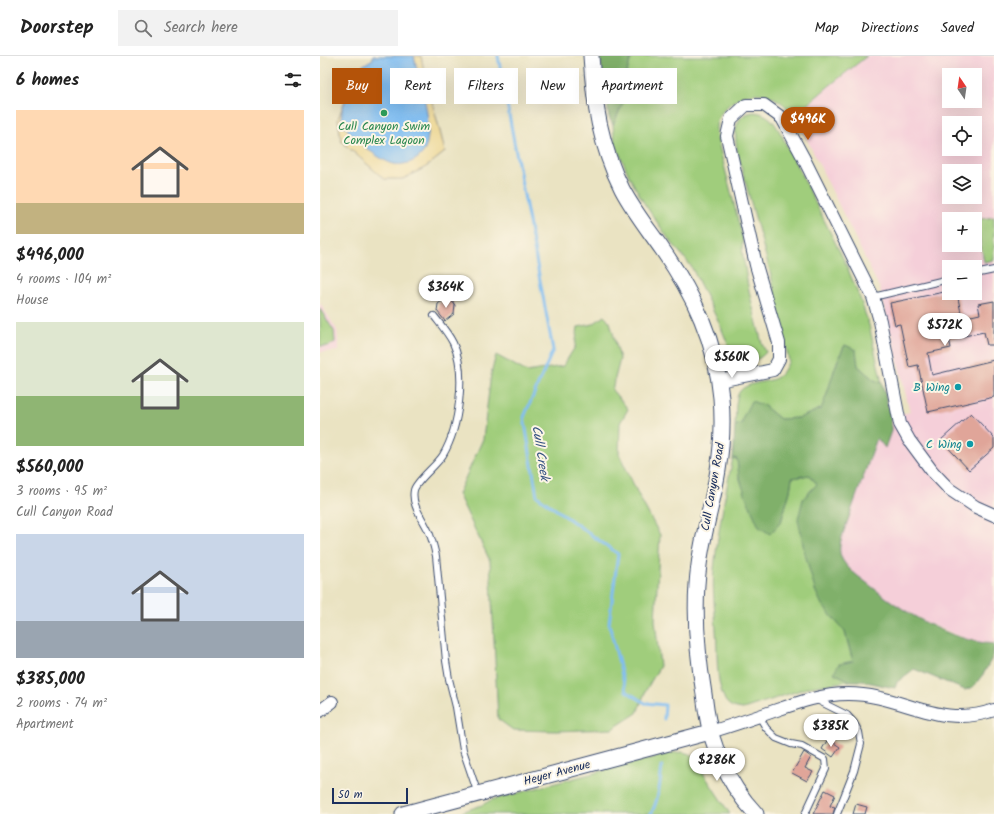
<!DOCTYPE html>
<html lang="en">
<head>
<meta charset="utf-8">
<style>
	:root { --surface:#fff; --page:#f2f2f2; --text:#222; --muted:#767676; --line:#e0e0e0; --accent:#b45309 }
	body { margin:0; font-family:Kalam,sans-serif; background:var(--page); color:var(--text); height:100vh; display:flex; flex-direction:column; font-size:15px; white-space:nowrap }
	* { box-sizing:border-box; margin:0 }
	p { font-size:13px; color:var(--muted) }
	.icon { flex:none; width:22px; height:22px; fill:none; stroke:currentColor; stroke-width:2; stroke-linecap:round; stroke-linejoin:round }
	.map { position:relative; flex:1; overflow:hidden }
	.sheet { display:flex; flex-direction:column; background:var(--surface); width:320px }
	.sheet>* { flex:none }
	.top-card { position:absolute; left:12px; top:12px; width:380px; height:36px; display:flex; gap:8px }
	.needle { width:26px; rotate:347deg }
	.controls { position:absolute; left:622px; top:12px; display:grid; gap:8px }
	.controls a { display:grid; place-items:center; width:40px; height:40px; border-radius:0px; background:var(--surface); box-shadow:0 4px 16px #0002; font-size:20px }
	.scale { position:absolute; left:12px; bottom:10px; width:76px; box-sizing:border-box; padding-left:4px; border:2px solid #1b2f5e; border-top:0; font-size:11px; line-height:14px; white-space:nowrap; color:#1b2f5e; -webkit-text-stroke:3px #fcf5e5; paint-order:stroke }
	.price { position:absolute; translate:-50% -34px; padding:0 9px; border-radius:14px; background:#fff; color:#222; font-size:13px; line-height:26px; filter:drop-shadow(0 1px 2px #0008) }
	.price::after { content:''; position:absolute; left:50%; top:24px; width:12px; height:9px; margin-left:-6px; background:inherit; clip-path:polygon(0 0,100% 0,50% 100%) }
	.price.current { background:var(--accent); color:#fff }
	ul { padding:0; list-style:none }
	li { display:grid; align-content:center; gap:8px; height:212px; padding:0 16px }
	li span { display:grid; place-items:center; height:124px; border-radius:0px; color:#555 }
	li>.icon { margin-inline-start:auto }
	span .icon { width:72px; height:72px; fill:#fffc; stroke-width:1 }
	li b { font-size:17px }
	h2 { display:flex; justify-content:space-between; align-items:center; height:48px; padding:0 16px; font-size:17px }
	.tag { padding:0 14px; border-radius:0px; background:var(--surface); box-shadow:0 4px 16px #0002; font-size:14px; line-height:36px }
	.tag.current { background:var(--accent); color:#fff }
	header { display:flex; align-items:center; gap:24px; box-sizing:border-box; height:56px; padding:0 20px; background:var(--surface); border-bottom:1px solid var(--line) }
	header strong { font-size:19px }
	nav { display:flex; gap:22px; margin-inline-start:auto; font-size:14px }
	.search { width:280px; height:36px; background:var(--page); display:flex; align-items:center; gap:10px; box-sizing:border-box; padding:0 14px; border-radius:0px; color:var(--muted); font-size:15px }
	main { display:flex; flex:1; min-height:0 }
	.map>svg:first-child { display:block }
	.built { fill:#f5cfd9; fill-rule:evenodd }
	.green { fill:#a0cd7b; stroke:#5e7e6c }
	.forest { fill:#80b06b; stroke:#4e7064 }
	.sand { fill:#eeda9e; stroke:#84847e }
	.water { fill:#7fbdf2; stroke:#4d76a8 }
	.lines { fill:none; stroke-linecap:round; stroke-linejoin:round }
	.stream { stroke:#7fbdf2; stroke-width:3 }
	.building { fill:#e0a599 }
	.service-casing { stroke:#3a4a6d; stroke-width:8 }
	.minor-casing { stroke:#3a4a6d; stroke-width:14 }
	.tertiary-casing { stroke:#3a4a6d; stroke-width:17 }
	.service { stroke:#fff; stroke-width:6 }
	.minor { stroke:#fff; stroke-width:12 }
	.tertiary { stroke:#fff; stroke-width:15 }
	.leisure-dot { fill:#2e9e5b; stroke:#fcf5e5; stroke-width:1.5 }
	.culture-dot { fill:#0f9aa8; stroke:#fcf5e5; stroke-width:1.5 }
	.labels { text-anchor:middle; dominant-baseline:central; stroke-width:4; stroke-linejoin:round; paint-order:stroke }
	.leisure-label { font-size:12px; fill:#27864d; stroke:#fcf5e5 }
	.culture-label { font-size:12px; fill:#0d838f; stroke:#fcf5e5; text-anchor:end }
	.street-label { font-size:12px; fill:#1b2f5e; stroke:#fcf5e5 }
	.water-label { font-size:13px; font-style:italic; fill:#345283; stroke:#fcf5e5 }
</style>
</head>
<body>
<header>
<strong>Doorstep</strong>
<div class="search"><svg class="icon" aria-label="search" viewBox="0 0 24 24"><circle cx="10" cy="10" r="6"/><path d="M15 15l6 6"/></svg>Search here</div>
<nav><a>Map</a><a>Directions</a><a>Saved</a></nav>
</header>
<main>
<section class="sheet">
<h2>6 homes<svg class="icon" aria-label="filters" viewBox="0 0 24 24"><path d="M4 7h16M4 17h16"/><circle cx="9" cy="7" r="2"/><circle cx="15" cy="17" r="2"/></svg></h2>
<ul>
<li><span style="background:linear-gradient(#ffd9b3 75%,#c2b280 0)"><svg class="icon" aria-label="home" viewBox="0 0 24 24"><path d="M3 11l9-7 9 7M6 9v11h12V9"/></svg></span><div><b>$496,000</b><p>4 rooms · 104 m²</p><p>House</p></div></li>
<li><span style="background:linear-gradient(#dfe7d0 60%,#8fb573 0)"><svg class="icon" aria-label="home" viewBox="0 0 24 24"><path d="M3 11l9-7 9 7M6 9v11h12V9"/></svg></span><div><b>$560,000</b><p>3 rooms · 95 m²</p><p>Cull Canyon Road</p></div></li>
<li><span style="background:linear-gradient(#c9d6e8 70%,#9aa5b1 0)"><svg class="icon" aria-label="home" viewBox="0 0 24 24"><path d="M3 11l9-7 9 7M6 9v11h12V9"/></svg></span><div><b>$385,000</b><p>2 rooms · 74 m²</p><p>Apartment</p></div></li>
</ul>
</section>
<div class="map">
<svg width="674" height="758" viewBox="0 0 674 758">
	<rect width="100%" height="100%" fill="#fcf5e5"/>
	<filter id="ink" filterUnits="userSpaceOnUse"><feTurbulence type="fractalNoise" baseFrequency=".025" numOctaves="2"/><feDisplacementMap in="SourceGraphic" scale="8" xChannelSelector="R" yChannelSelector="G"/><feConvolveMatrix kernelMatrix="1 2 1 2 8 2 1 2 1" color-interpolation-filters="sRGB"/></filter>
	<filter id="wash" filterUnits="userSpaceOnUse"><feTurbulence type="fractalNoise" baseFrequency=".012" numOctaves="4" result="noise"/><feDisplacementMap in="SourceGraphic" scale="16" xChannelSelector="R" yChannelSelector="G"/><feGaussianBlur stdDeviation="0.9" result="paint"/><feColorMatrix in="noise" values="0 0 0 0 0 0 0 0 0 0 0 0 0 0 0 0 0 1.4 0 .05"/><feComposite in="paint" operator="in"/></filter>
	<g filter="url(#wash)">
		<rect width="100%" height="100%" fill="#eae3c2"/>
		<path class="built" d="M547,0H674V588L663,587L647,583L610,568L584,554L563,540L541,523L524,507L520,499V487L524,475L557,382L565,392L571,375V361L590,356L560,233L475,59L509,30ZM629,19H655V45H629ZM629,67H655V93H629ZM629,115H655V141H629ZM629,163H655V189H629ZM629,211H655V237H629Z
			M0,247L17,274L19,295L0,296Z"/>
		<path class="green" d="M313,0H547L509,30L475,59C468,52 460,44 450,40C431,32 406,45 398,63C395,69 396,76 397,82L423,183C421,193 423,201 425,211C428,237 436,262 442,288L446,296C439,305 427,308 415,306L400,269L371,210L348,182L324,147L310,122L295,87L293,69L305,43V24L310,5Z
			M434,56C450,58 454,66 461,78L525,206L541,245L549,269L562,327L554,324L538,310L535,294L525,289C513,309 511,331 502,352L479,362L460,363L443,349L423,361L422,367L415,370C416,361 415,351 417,342C420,325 444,328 456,322C463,318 466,311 469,305L451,219L418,99C415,82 411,59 434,56Z
			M674,161V204L664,206L656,164Z
			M0,253L14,275L15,286L9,290H0Z
			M284,260L290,266L300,303L292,334L308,353L300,367L299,398L320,442L340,479L335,564L340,610L326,634L317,657L292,673L236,675L193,674L178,663L170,505L138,438L163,383L171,318L176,299L207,316L243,310L255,291L258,271L273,268Z
			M413,402L417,403L419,420L461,466L470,435L472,422L489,419L497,428L483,443L516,564L525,576L533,606L515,617L530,625L490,631L423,653C415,652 409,651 405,644C395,626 398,595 396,574C395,554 392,533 394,513C398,476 405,438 413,402Z
			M362,696L370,698L377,705L385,720L410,758H143L142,756L162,749L171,744L351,697Z"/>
		<path class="forest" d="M280,0H313L310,5L305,24V43L293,69L289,61Z
			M525,289L536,294L538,310L554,324L562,327L571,361V375L565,392L557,382L524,475C521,483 518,493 521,501C526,512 538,520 547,527C582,555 628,585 674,588L673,600L664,617L653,631L645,634L594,613L577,626L575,632L542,625H530L514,617L519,608L533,605L525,576L502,549L495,534L484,494L478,463L483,443L497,428L489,419L472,422L470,435L461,466L450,478L439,471L426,441L419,420L417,403L413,402L415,370L422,367L423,361L431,345L443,349L460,363L479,362L501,353C511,331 513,310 525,289Z"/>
		<path class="sand" d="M94,0H101C107,32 118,64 125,96L106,111L83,123H64L21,85L18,63L27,38L28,39L24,50L22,63L30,77L45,90L105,94C112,63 100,31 94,0Z"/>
		<path class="water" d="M53,0H94C99,26 115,67 105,93C100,104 86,110 74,108C60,105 25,78 22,63C20,54 27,42 30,34C33,28 34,19 38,14C41,10 48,6 53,3Z"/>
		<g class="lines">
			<path class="stream" d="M178,0L233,294L204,361L217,440L298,498L289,568L306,635L325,647L345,649L344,663
				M331,758C339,743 340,727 342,710"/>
		</g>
		<g id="blocks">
			<path class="building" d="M629,235V237H637L642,262L660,258L658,248L674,245V289H667L664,276L629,283L631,292L608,297L612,319L674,304V341L608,356L598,309L589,311L580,268L575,269L570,247Z
				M128,240L135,249L134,258L125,265L117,255L118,248Z
				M651,357L674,382V392L649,414L621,384Z
				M508,683L520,691L513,701L502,693Z
				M484,696L491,701L485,712L493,716L487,725L472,717Z
				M505,734L515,739L510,750L515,751L513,758H493Z
				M536,748L547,751L545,758H533Z"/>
		</g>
	</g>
	<g filter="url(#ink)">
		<use href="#blocks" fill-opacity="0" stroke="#3a4a6d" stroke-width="1"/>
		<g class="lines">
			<defs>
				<path id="service" d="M655,218L674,214
					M553,241L629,223
					M114,260C121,269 128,277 133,287C147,317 139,372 123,399C117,409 96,425 94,434C91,449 102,461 108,474C112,482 114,491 116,500L126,605L129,623L136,651L143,694L158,738
					M495,643L527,659L534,667L539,676L541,688L534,715L517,758
					M439,660L446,672L456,682L471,688L482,690L505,703L506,713L485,758"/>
				<path id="minor" d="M399,325L453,314L459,303V287L436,209L407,80L411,63L426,49H444L462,62L483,101L553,241L560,265L580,368L589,384L612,415L629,433L656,451L674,459
					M0,655L12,646
					M390,676C411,670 431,663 451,656C477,647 501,638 528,638C582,638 619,674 674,654"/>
				<path id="tertiary" d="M271,0C274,48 280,89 302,133C313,154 328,173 342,193C374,239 396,285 401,342C403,365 402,390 398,414C393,446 383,477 379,509C373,552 377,596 384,638C386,656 389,675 396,693C405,717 419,740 436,758
					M83,758L390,676"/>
			</defs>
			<use href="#service" class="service-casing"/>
			<use href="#minor" class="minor-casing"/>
			<use href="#tertiary" class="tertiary-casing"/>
			<use href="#service" class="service"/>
			<use href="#minor" class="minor"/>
			<use href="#tertiary" class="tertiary"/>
		</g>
	</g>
	<circle class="leisure-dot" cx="64" cy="57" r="4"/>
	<g class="culture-dot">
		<circle cx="638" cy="331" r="4"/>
		<circle cx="650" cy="388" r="4"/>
	</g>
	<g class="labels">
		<g class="leisure-label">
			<text x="64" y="70">Cull Canyon Swim<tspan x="64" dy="14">Complex Lagoon</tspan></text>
		</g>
		<g class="culture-label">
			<text x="630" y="331">B Wing</text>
			<text x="642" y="388">C Wing</text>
		</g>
		<g class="street-label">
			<text transform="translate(393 431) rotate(-80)">Cull Canyon Road</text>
			<text transform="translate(237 717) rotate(-15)">Heyer Avenue</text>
		</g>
		<g class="water-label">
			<text transform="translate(220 397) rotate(81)">Cull Creek</text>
		</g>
	</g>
</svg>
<div class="controls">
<a><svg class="needle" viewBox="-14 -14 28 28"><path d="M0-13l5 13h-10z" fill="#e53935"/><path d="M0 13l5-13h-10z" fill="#767676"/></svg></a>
<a><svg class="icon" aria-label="locate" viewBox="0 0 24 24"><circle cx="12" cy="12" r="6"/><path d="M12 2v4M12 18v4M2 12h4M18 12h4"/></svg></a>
<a><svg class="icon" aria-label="layers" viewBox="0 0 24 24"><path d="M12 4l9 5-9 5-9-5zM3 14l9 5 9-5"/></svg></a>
<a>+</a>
<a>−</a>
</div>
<div class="scale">50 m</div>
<b class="price current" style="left:488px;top:85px">$496K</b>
<b class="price" style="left:126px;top:253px">$364K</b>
<b class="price" style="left:625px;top:291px">$572K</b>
<b class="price" style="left:412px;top:323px">$560K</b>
<b class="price" style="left:511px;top:692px">$385K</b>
<b class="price" style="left:397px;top:726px">$286K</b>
<div class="top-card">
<a class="tag current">Buy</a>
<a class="tag">Rent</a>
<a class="tag">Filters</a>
<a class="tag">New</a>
<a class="tag">Apartment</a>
</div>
</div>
</main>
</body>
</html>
